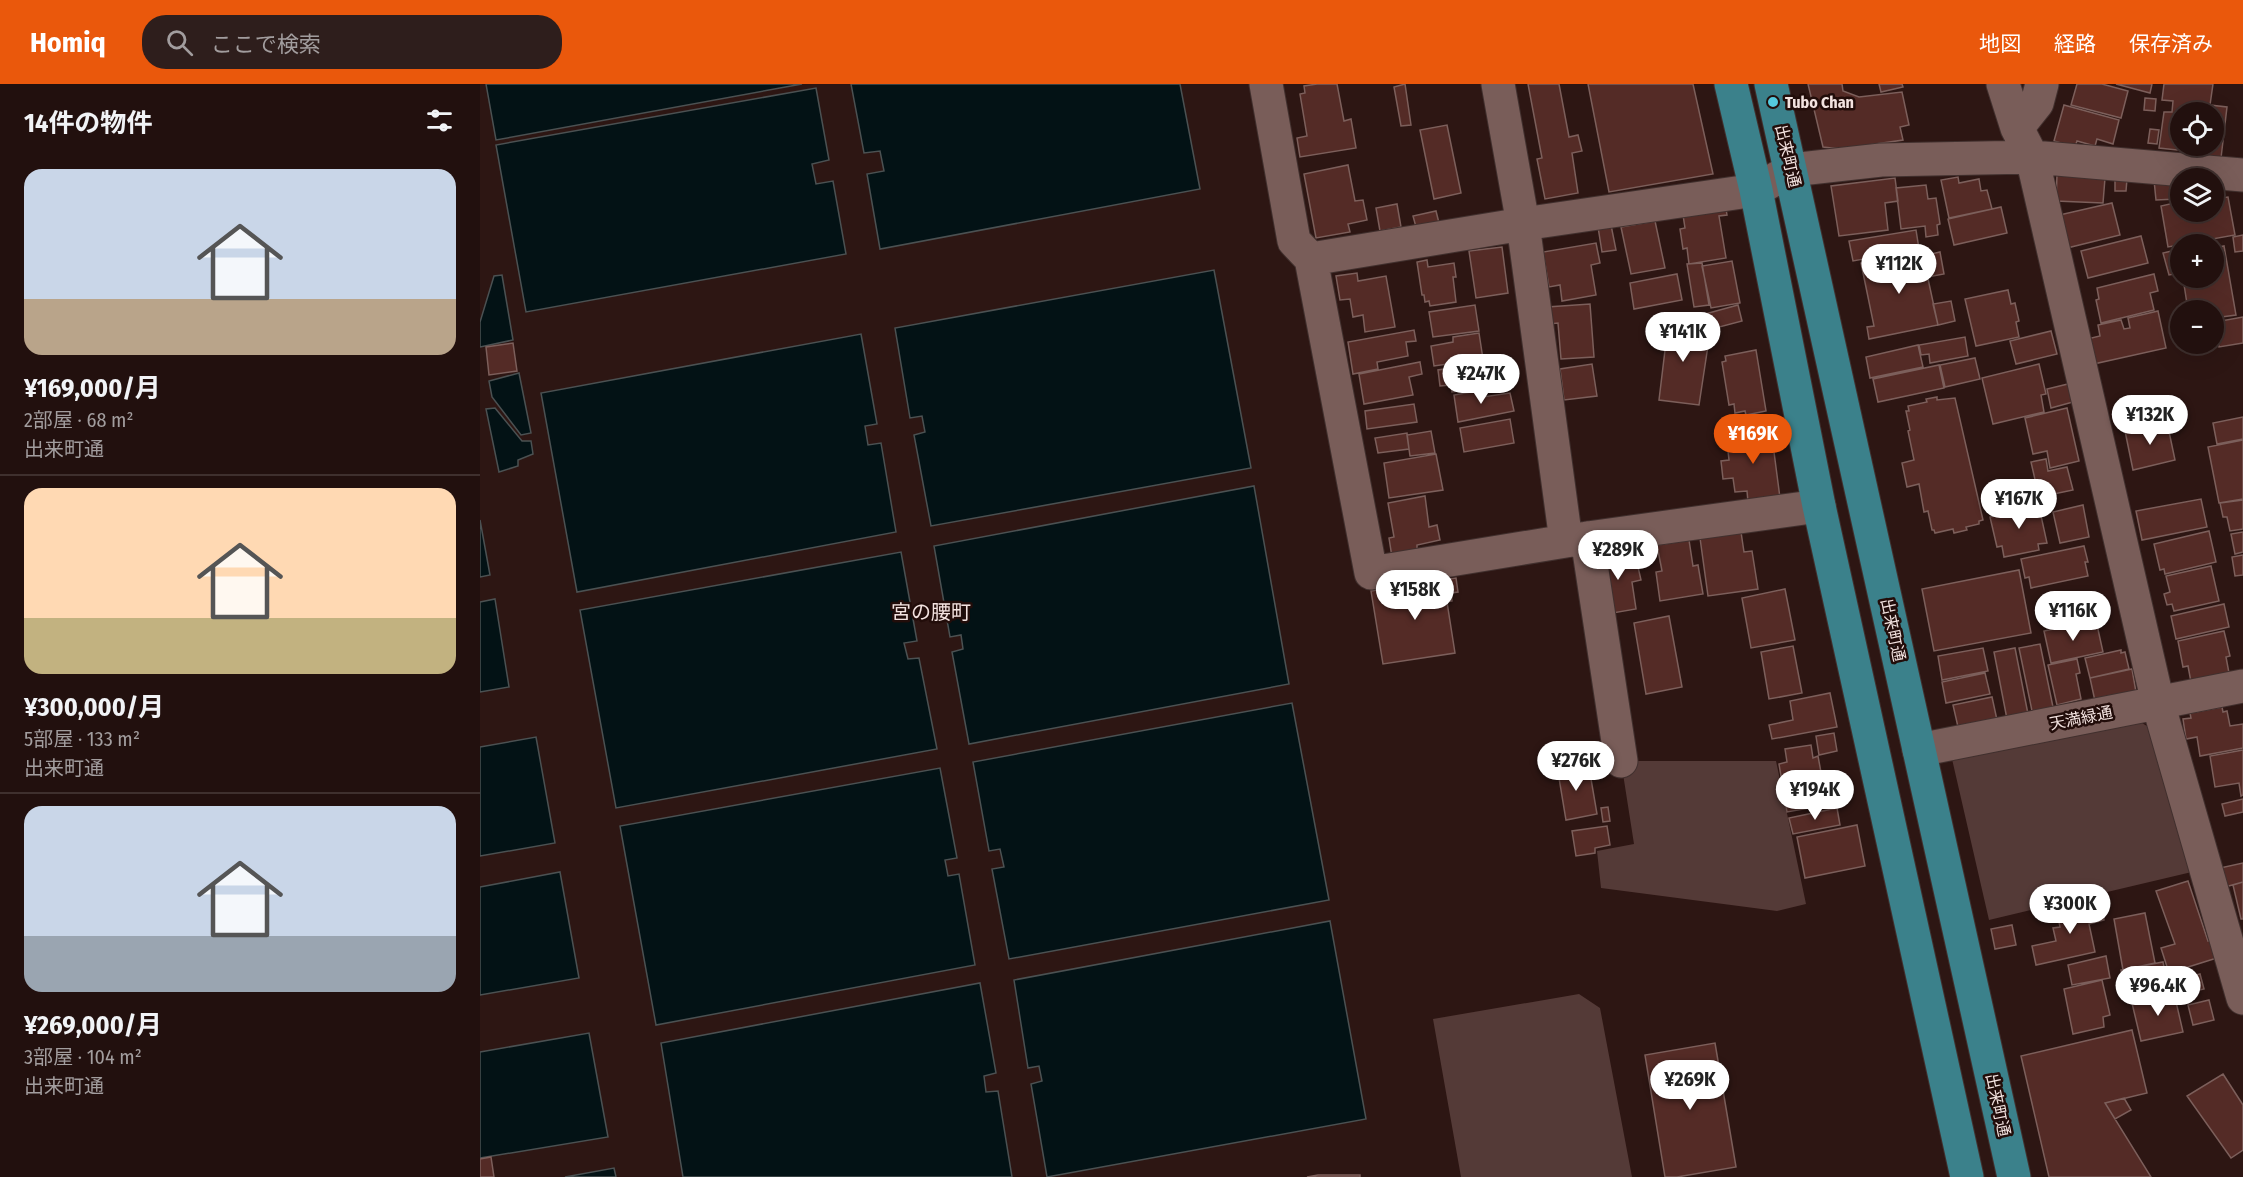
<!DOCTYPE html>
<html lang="ja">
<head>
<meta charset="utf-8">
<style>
	:root { --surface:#22100e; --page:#2e1e1c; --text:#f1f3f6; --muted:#a29d9e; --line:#3f302e; --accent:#ea580c }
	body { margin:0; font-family:"Fira Sans Condensed","Noto Sans JP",sans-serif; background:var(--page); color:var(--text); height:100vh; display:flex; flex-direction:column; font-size:22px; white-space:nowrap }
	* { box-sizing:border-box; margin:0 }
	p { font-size:20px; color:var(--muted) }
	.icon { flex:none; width:33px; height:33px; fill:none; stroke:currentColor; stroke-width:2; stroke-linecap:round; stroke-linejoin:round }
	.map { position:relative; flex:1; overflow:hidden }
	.sheet { display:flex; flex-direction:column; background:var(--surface); width:480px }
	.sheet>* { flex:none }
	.buttons { position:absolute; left:1690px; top:18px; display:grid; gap:12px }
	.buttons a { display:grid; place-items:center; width:54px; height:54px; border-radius:50%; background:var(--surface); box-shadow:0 6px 24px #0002,0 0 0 2px var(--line); font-size:30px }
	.price { position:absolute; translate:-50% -51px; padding:0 14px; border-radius:21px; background:#fff; color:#222; font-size:20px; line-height:39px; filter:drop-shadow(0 2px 3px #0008) }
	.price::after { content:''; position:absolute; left:50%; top:36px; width:18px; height:14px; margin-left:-9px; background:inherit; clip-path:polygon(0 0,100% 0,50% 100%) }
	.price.on { background:var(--accent); color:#fff }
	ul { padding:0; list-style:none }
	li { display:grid; align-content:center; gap:12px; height:318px; padding:0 24px }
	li+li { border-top:2px solid var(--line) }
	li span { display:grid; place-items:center; height:186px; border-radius:18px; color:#555 }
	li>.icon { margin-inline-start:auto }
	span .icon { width:108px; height:108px; fill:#fffc; stroke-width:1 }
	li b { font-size:26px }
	h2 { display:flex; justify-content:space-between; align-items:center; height:72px; padding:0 24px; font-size:26px }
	header { display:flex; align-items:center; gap:36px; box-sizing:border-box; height:84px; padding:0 30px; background:var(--accent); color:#fff }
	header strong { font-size:28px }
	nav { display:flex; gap:33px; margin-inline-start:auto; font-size:21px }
	.search { width:420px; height:54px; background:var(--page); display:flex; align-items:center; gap:15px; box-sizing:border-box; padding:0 21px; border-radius:24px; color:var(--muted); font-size:22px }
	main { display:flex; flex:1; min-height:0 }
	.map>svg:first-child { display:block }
	.green { fill:#543a37 }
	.water { fill:#031215; stroke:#4b5152; stroke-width:1.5 }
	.building { fill:#542b26; stroke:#7c5f5b; stroke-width:1.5 }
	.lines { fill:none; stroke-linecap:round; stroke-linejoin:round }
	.minor-casing { stroke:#41302e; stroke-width:35 }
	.major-casing { stroke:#41302e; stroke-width:35 }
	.minor { stroke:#795d59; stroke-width:33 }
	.major { stroke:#3b818b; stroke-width:33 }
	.poi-dot { fill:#54cade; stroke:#220d0a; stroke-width:2 }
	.labels { text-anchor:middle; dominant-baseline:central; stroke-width:5; stroke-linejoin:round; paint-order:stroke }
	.poi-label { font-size:16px; font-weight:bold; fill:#f3e3e0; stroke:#220d0a; text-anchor:start }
	.street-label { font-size:16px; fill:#f3e3e0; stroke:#220d0a }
	.quarter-label { font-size:20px; fill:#f3e3e0; stroke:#220d0a }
</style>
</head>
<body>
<header>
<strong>Homiq</strong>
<div class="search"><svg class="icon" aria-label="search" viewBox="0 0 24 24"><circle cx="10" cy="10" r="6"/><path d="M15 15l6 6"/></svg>ここで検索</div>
<nav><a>地図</a><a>経路</a><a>保存済み</a></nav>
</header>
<main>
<section class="sheet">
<h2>14件の物件<svg class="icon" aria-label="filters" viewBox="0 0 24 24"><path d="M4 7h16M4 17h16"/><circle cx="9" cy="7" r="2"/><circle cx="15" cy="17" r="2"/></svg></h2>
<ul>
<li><span style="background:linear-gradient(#c9d6e8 70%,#b9a48a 0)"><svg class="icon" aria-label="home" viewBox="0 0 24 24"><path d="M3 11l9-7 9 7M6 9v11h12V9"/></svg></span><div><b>¥169,000/月</b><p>2部屋 · 68 m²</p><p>出来町通</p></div></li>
<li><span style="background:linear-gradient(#ffd9b3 70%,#c2b280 0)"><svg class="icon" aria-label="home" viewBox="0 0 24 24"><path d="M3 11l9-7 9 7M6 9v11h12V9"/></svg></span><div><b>¥300,000/月</b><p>5部屋 · 133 m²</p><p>出来町通</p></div></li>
<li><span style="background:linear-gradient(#c9d6e8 70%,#9aa5b1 0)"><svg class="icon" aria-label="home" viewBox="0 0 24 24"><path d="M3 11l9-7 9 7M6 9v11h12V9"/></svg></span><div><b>¥269,000/月</b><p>3部屋 · 104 m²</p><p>出来町通</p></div></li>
</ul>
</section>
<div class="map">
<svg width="1763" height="1093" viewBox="0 0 1763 1093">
	<rect width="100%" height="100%" fill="#2d1613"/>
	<path class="green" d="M1662,639L1675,647L1716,787L1509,836L1472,675Z
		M1141,677H1296L1326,820L1297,827L1121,804L1117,767L1154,760Z
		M1099,910L1120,924L1152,1093H981L953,935Z"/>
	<path class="water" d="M6,0H322L16,56Z
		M371,0H700L720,105L400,165L387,90L404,87L400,67L384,69Z
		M336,4L349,76L332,80L336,100L353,97L366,170L46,228L16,61Z
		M734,186L771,384L451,442L434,351L445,348L442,332L430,334L415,244Z
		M22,191L33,256L0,263V238L14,192Z
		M381,250L397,340L385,342L388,361L401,359L416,448L97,508L61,309Z
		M39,289L51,349L41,351L12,313L9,297Z
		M15,324L42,357H51L53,370L38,376V382L19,388L6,325Z
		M774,402L809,600L489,660L472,568L483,565L481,551L470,553L454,462Z
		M0,436L10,491L0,493Z
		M421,468L437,557L424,559L428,575L439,574L457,665L136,724L100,526Z
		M15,515L29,603L0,608V518Z
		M812,619L849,816L529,875L512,785L524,783L520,765L509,767L493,678Z
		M56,653L75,759L0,772V663Z
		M460,684L477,774L465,776L468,792L479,790L495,881L176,941L140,742Z
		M80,788L99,894L0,911V803Z
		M850,837L886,1035L567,1093L551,1000L562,997L559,982L548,984L534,896Z
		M500,899L516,989L504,992L506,1008L518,1007L532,1093H203L181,959Z
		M109,949L128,1053L0,1074V968Z
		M134,1084L136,1093H85Z"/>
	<path class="building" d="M837,0H857L864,37L871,35L876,64L820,73L817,54L827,52L820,10L825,9L824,2Z
		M925,0L931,41L921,42L914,3Z
		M1048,0H1079L1089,53L1098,51L1102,67L1092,69L1098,109L1065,115L1057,75L1062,74Z
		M1108,0H1213L1233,90L1129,108Z
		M1328,0H1362L1363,7L1379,13L1422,8L1429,41L1420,43L1423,56L1361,65L1343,63Z
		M1399,0H1422L1423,3L1401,8Z
		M1597,0H1622L1648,7L1641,34L1591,21Z
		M1636,0H1672L1670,9Z
		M1684,0H1733L1730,21L1747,23L1741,74L1716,70L1717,62H1734V28H1701V56H1698L1697,66L1679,64L1684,28H1692L1693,17L1682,16Z
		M1665,14L1676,15L1675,27L1664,26Z
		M1584,21L1639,36L1633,60L1617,55L1615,62L1597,57L1595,63L1574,57Z
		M967,41L981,109L954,115L940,46Z
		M1670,45L1679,46L1677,60L1668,59Z
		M868,81L875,117L883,116L887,136L868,140L870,148L836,154L824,90Z
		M1577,91L1625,94L1623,119L1576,117Z
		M1478,93L1479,99L1499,95L1501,107L1507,106L1512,125L1469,134L1461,96Z
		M1415,94L1418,117L1405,119L1408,146L1359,152L1351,102Z
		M1635,94L1647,95L1646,107H1635Z
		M1696,95L1697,115L1676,116L1674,96Z
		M1446,101L1448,115L1456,114L1460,140L1457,141L1458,151L1446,153L1445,142L1421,145L1416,104Z
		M1698,110H1701V128H1734V115L1748,113L1755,151L1688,163L1681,122L1699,118Z
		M1245,119L1247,131L1239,132L1246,174L1209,180L1207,164L1203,165L1200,145L1205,144L1203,131Z
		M1632,119L1640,151L1583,165L1575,132Z
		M917,120L921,143L900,147L896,124Z
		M1521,123L1527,149L1474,161L1468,135Z
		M956,127L959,139L936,143L933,132Z
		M1175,137L1185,184L1151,190L1141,143Z
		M1131,141L1136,166L1122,168L1118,143Z
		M1436,146L1439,165L1373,177L1369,157Z
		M1763,151V167L1755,168L1753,153Z
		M1661,152L1668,179L1608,194L1601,167Z
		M1116,159L1120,179L1111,181L1116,211L1082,217L1080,201L1069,203L1063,168Z
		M1744,162L1756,231L1734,234V226H1708L1703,194H1734V164Z
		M1022,163L1028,209L996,214L989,167Z
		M1696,166L1701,189L1689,191L1683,169Z
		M1442,167L1458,241L1389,255L1387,243L1394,242L1381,179Z
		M1460,168L1464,190L1448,193L1443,172Z
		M947,176L948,183L974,179L976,193H973L976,218L950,222L949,217L945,218L944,211H942L937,178Z
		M1252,177L1260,219L1231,224L1222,182Z
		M1222,179L1229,221L1214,223L1207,180Z
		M877,189L878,197L906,192L915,243L885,248L883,231L873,233L870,215L860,216L856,192Z
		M1197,190L1202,216L1154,225L1150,199Z
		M1674,190L1678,207L1670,209L1674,226L1621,239L1616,216L1619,215L1617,204Z
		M1528,206L1531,220L1535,219L1539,237L1536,238L1539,253L1496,262L1485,215Z
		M1471,217L1475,237L1458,241L1453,220Z
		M1110,220L1114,273L1081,275L1078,239L1069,240L1067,223Z
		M995,221L999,247L953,253L949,228Z
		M1258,221L1262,237L1239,243V246L1229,248L1225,230Z
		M1678,227L1686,264L1609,281L1603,256L1620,252L1618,241L1641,236L1644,245L1650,244L1648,234Z
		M1189,233L1218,237L1215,253L1229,255L1219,321L1179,316Z
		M1763,233V259L1739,263L1735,238Z
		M934,246L936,257L926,258L928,272L897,278L898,285L873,290L868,258Z
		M1571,247L1577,270L1536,280L1530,257Z
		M999,249L1003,275L954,282L951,262L973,258V253Z
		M1485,253L1488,272L1450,279L1449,270L1441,271L1439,261Z
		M33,259L37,287L9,291L6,263Z
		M1438,261L1443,283L1390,294L1386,273Z
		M1276,266L1286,327L1266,331L1265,327L1255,329L1254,320L1249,321L1242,278L1246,277L1245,272Z
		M1495,274L1500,295L1465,303L1460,281Z
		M940,278L942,290L929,293L933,311L884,320L879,290Z
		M1003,279L1007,303L972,308L971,301L960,302L958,286Z
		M1112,280L1117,312L1084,316L1080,285Z
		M1559,280L1566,310L1561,311L1564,328L1513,340L1502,294Z
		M1459,281L1464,304L1398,318L1393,295Z
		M1588,300L1593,318L1571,324L1567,305Z
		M1002,306L1003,313L1030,309L1034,327L978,338L974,311Z
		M1457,313V316L1475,314L1503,436L1499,437V440L1486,443L1487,446L1474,449L1473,445L1455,449L1454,446H1452L1448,427L1444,428L1439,400L1427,403L1422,379L1434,376L1428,347L1430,346L1426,327H1429L1428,322L1447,318L1446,315Z
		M934,320L937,338L887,345L885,327Z
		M1587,324L1599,377L1570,384L1567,367L1553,370L1545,334Z
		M1763,333V355L1737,360L1733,339Z
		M1030,335L1034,359L984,368L980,344Z
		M1687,338L1695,376L1653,386L1645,347Z
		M1291,345L1300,414L1268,418L1267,407L1255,408L1253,394L1243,395L1241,377L1249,376L1247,358L1255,357L1254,350Z
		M951,347L955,369L930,372L927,351Z
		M927,349L929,365L898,369L895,354Z
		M1763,356V415L1739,419L1728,363Z
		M956,370L963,406L909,414L904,379Z
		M1566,375L1568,387L1587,383L1593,406L1559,413L1551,378Z
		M945,412L949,443L957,441L960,456L937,461V468L912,473L909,454L914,453L908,419Z
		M1721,415L1727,443L1662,456L1656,427Z
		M1763,416V445L1750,447L1747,433H1743L1740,419Z
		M1558,418L1567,459L1558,460L1559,466L1524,473L1522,462L1517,463L1510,433L1519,431L1518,427Z
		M1603,421L1609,453L1580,459L1573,428Z
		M1729,447L1736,478L1685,490L1684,485L1680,486L1674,460Z
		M1261,448L1264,468L1272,467L1278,505L1228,512L1220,454Z
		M1763,448V468L1755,470L1751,450Z
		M1209,456L1213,482L1218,481L1223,510L1180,517L1176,488L1182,487L1177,461Z
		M1604,462L1608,478H1605L1608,492L1551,504L1549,493L1545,494L1541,475Z
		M1145,464L1148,484L1158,483L1161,496L1152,498L1156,525L1127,530L1119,474L1127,472L1126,467Z
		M1763,471V491L1755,492L1752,473Z
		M1731,482L1739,517L1694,527L1692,520L1687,521L1684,510L1690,508L1686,492Z
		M1539,486L1551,549L1454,567L1442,505Z
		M976,494L978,508L971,509L972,517L967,518L975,569L903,580L891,507Z
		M1305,505L1315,556L1271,564L1262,514Z
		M1744,520L1749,543L1696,555L1691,532Z
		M1189,532L1202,603L1166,610L1154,539Z
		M1603,539V544L1617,541L1623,568L1571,579L1564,547Z
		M1744,547L1750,572L1746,573L1749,589L1711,598L1708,582L1703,583L1698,557Z
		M1560,560L1573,623L1552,627L1539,564Z
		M1313,562L1322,609L1289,615L1281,568Z
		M1503,564L1508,587L1462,596L1458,572Z
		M1535,564L1548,630L1527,635L1514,568Z
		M1641,566V569L1645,568L1649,585L1610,594L1605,574Z
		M1597,575L1600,589L1596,590L1601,615L1577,621L1568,581Z
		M1652,585L1656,608L1615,617L1610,594Z
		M1505,589L1510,610L1466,619L1462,598Z
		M1350,609L1357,643L1292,655L1289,641L1313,636L1310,617Z
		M1512,613L1517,636L1478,643L1473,621Z
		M1742,623L1743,628L1747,627L1750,642L1763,640V664L1720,672L1717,653L1706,655L1703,635L1711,634L1710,629Z
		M1354,649L1357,667L1339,671L1336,652Z
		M1331,661L1333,674L1338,672L1347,721L1307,728L1299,680L1307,678L1305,665Z
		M1763,666V711L1761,712L1759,699L1735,703L1730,672Z
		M1100,679L1102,690L1110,689L1117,730L1086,736L1077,682Z
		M1763,715V728L1745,732L1742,720Z
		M1128,723L1130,737L1123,738L1121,724Z
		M1357,724L1360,741L1313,750L1309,734Z
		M1377,741L1385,782L1325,794L1317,753Z
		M1127,742L1130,761L1115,764V769L1096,772L1092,747Z
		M1763,779V798L1745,803L1740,784Z
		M1708,797L1728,857L1734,855L1740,873L1689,889L1681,864L1695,860L1676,807Z
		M1763,798V835H1761L1753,801Z
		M1621,820L1624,836L1609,840L1615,868L1556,881L1552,862L1576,857L1573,844L1580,843L1577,828Z
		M1665,829L1675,879L1643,886L1634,835Z
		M1532,841L1536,861L1515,865L1511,845Z
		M1626,872L1630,894L1592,901L1588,881Z
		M1683,878L1686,893L1644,902L1641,886Z
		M1720,890L1724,905L1706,909L1702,895Z
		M1622,896L1630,931L1623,933L1624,943L1593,950L1584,905Z
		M1694,909L1703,948L1661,957L1652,919Z
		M1729,916L1734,936L1713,941L1708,921Z
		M1652,946L1667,1009L1625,1019L1671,1093H1569L1541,972Z
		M1235,959L1256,1083L1197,1093H1185L1165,971Z
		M1743,990L1763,1021V1066L1751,1074L1707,1012Z
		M1644,1014L1651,1026L1635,1035L1625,1019Z
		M11,1073L14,1093H0V1075Z
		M838,1091H880V1093H827Z"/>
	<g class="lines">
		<defs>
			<path id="minor" d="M786,0L814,157L831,175L891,489L1086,457L1339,422
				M1018,0L1043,140L1086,457
				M1523,0L1537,44L1552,73L1678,619L1763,914
				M1537,44L1557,19L1562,0
				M831,175L1043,140L1276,106L1311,86L1401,76L1552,73L1763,91
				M1107,454L1141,677
				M1439,666L1763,602"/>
			<path id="major" d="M1251,0L1276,106L1339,422L1487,1093
				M1291,0L1534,1093"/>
		</defs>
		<use href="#minor" class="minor-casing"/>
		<use href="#major" class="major-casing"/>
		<use href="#minor" class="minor"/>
		<use href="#major" class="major"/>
	</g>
	<circle class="poi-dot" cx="1293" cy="18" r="6"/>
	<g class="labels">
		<g class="poi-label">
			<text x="1305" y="18">Tubo Chan</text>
		</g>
		<g class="street-label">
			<text transform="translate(1308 72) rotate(77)">出来町通</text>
			<text transform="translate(1413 546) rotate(78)">出来町通</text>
			<text transform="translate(1601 634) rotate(-11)">天満緑通</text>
			<text transform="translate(1518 1021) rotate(78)">出来町通</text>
		</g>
		<g class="quarter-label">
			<text x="451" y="528">宮の腰町</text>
		</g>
	</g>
</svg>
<div class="buttons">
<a><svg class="icon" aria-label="locate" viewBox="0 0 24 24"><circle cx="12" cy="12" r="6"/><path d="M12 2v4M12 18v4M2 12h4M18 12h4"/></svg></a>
<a><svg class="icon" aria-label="layers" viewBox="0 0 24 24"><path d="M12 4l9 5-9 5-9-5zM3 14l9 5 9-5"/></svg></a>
<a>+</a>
<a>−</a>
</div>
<b class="price" style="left:1419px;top:211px">¥112K</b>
<b class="price" style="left:1203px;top:279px">¥141K</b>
<b class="price" style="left:1001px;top:321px">¥247K</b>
<b class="price" style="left:1670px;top:362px">¥132K</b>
<b class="price on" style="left:1273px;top:381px">¥169K</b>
<b class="price" style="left:1539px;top:446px">¥167K</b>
<b class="price" style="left:1138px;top:497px">¥289K</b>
<b class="price" style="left:935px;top:537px">¥158K</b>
<b class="price" style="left:1593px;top:558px">¥116K</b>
<b class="price" style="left:1096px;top:708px">¥276K</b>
<b class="price" style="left:1335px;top:737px">¥194K</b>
<b class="price" style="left:1590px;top:851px">¥300K</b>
<b class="price" style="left:1678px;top:933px">¥96.4K</b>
<b class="price" style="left:1210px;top:1027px">¥269K</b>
</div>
</main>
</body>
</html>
